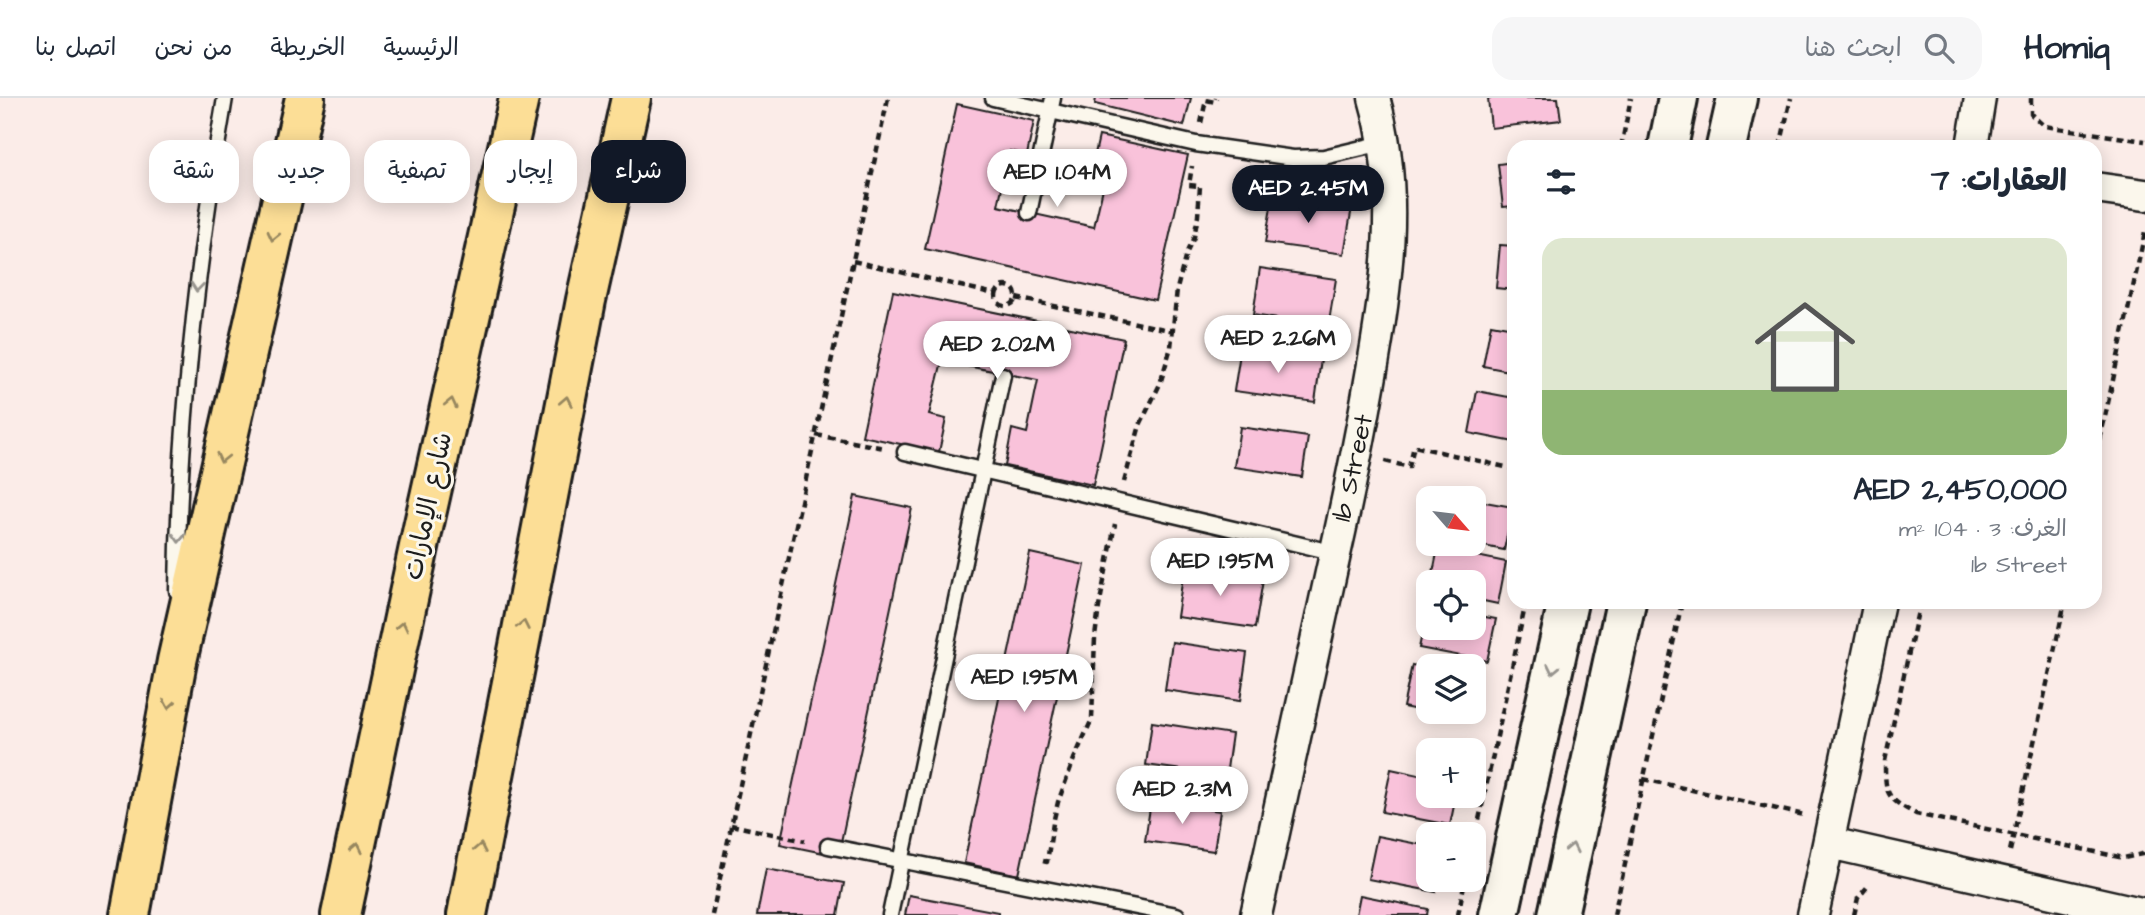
<!DOCTYPE html>
<html lang="ar">
<head>
<meta charset="utf-8">
<style>
	:root { --surface:#fff; --page:#f6f6f7; --text:#1f2937; --muted:#747a83; --line:#e0e1e3; --accent:#111827 }
	body { margin:0; font-family:"Architects Daughter","Playpen Sans Arabic",sans-serif; background:var(--page); color:var(--text); direction:rtl; height:100vh; display:flex; flex-direction:column; font-size:26px; white-space:nowrap }
	* { box-sizing:border-box; margin:0 }
	p { font-size:23px; color:var(--muted) }
	.icon { flex:none; width:38px; height:38px; fill:none; stroke:currentColor; stroke-width:2; stroke-linecap:round; stroke-linejoin:round }
	.map { position:relative; flex:1; overflow:hidden; direction:ltr }
	.details { position:absolute; left:1507px; top:42px; width:595px; height:469px; display:flex; flex-direction:column; background:var(--surface); border-radius:21px; box-shadow:0 4px 18px #0003; direction:rtl }
	.details>* { flex:none }
	.banner { position:absolute; left:21px; top:42px; width:665px; height:63px; direction:rtl; display:flex; gap:14px }
	.needle { width:46px; rotate:118deg }
	.tools { position:absolute; left:1416px; top:388px; display:grid; gap:14px }
	.tools a { display:grid; place-items:center; width:70px; height:70px; border-radius:14px; background:var(--surface); box-shadow:0 4px 18px #0003; font-size:35px }
	.price { position:absolute; translate:-50% -60px; padding:0 16px; border-radius:24px; background:#fff; color:#222; font-size:23px; line-height:46px; filter:drop-shadow(0 2px 4px #0008) }
	.price::after { content:''; position:absolute; left:50%; top:42px; width:21px; height:16px; margin-left:-10px; background:inherit; clip-path:polygon(0 0,100% 0,50% 100%) }
	.price.on { background:var(--accent); color:#fff }
	ul { padding:0; list-style:none }
	li { display:grid; align-content:center; gap:14px; height:371px; padding:0 35px }
	li span { display:grid; place-items:center; height:217px; border-radius:21px; color:#555 }
	li>.icon { margin-inline-start:auto }
	span .icon { width:126px; height:126px; fill:#fffc; stroke-width:1 }
	li b { font-size:30px }
	h2 { display:flex; justify-content:space-between; align-items:center; height:84px; padding:0 35px; font-size:30px }
	.chip { padding:0 24px; border-radius:21px; background:var(--surface); box-shadow:0 4px 18px #0003; font-size:24px; line-height:63px }
	.chip.on { background:var(--accent); color:#fff }
	header { display:flex; align-items:center; gap:42px; box-sizing:border-box; height:98px; padding:0 35px; background:var(--surface); border-bottom:2px solid var(--line) }
	header strong { font-size:33px }
	nav { display:flex; gap:38px; margin-inline-start:auto; font-size:24px }
	.search { width:490px; height:63px; background:var(--page); display:flex; align-items:center; gap:18px; box-sizing:border-box; padding:0 24px; border-radius:21px; color:var(--muted); font-size:26px }
	.map>svg:first-child { display:block }
	.building { fill:#f9c2da; stroke:#1c1c1c; stroke-width:2 }
	.lines { fill:none; stroke-linecap:round; stroke-linejoin:round }
	.lane-casing { stroke:#1c1c1c; stroke-width:19 }
	.street-casing { stroke:#1c1c1c; stroke-width:35 }
	.secondary-casing { stroke:#1c1c1c; stroke-width:44 }
	.highway-casing { stroke:#1c1c1c; stroke-width:44 }
	.path { stroke:#1c1c1c; stroke-width:4.5; stroke-dasharray:7 5; stroke-linecap:butt }
	.lane { stroke:#fbf7ec; stroke-width:14 }
	.street { stroke:#fbf7ec; stroke-width:30 }
	.secondary { stroke:#fbf7ec; stroke-width:38 }
	.highway { stroke:#fcde96; stroke-width:38 }
	.oneway { stroke:#97875f }
	.oneway2 { stroke:#97948e }
	.labels { text-anchor:middle; dominant-baseline:central; stroke-width:6; stroke-linejoin:round; paint-order:stroke }
	.street-label { font-size:26px; fill:#1c1c1c; stroke:#fbf7ec }
</style>
</head>
<body>
<header>
<strong>Homiq</strong>
<div class="search"><svg class="icon" aria-label="search" viewBox="0 0 24 24"><circle cx="10" cy="10" r="6"/><path d="M15 15l6 6"/></svg>ابحث هنا</div>
<nav><a>الرئيسية</a><a>الخريطة</a><a>من نحن</a><a>اتصل بنا</a></nav>
</header>
<div class="map">
<svg width="2145" height="817" viewBox="0 0 2145 817">
	<rect width="100%" height="100%" fill="#fbece8"/>
	<filter id="ink" filterUnits="userSpaceOnUse"><feTurbulence type="fractalNoise" baseFrequency=".0143" numOctaves="2"/><feDisplacementMap in="SourceGraphic" scale="14" xChannelSelector="R" yChannelSelector="G"/><feConvolveMatrix kernelMatrix="1 2 1 2 8 2 1 2 1" color-interpolation-filters="sRGB"/></filter>
	<g filter="url(#ink)">
		<path class="building" d="M1096,0H1191L1184,28L1095,6Z
			M1488,0H1558L1561,22L1491,30Z
			M957,6L1034,23L1027,57L1010,53L998,108L1094,129L1106,77L1091,74L1099,38L1188,57L1155,202L925,151Z
			M1514,64V108L1503,109L1498,66Z
			M1273,97L1352,109L1344,156L1265,145Z
			M1500,147L1514,148V192L1496,190Z
			M1260,170L1336,181L1328,229L1253,217Z
			M893,193L1124,241L1093,387L1005,368L1012,331L1027,335L1038,282L942,263L929,317L946,321L939,354L862,338Z
			M1491,226L1514,230V274L1483,268Z
			M1241,249L1321,261L1315,304L1234,293Z
			M1477,293L1514,300V344L1469,335Z
			M1240,329L1308,339L1302,379L1234,369Z
			M855,398L912,410L838,758L780,746Z
			M1474,402L1513,409L1504,452L1474,446Z
			M1438,450L1506,464L1498,506L1474,501V485H1431Z
			M1030,455L1085,467L1019,777L964,765Z
			M1184,471L1263,482L1255,530L1177,519Z
			M1428,508V530H1474V517L1496,521L1487,563L1419,550Z
			M1172,544L1247,555L1240,603L1165,592Z
			M1412,567L1428,570V614H1473L1471,623L1403,609Z
			M1474,579L1480,581L1474,610Z
			M1152,624L1232,636L1226,678L1146,667Z
			M1391,671L1428,679V698H1456L1450,727L1382,714Z
			M1151,703L1220,713L1214,753L1145,743Z
			M1377,738L1428,748V782H1439L1436,794L1368,781Z
			M766,771L844,785L838,817H757Z
			M909,797L998,814V817H905Z
			M1360,797L1428,811L1427,817H1356Z"/>
		<g class="lines">
			<defs>
				<path id="lane" d="M993,0L1196,46L1293,60L1324,59L1383,45
					M1029,115L1053,0
					M905,354L1336,455
					M177,493C179,327 197,163 225,0
					M828,748L1177,817
					M890,817L1003,277"/>
				<path id="street" d="M1972,49L1980,0
					M2095,90L2145,97
					M1830,745L2145,816
					M1256,817C1281,701 1307,586 1332,470C1346,408 1359,346 1370,283C1387,190 1401,93 1374,0
					M1813,817L1879,504"/>
				<path id="secondary" d="M1668,49L1678,0
					M1726,49L1737,0
					M1499,817L1568,504
					M1558,817L1626,504"/>
				<path id="highway" d="M130,817L177,563L305,0
					M341,817L423,430L519,0
					M467,817L586,202L631,0"/>
			</defs>
			<use href="#lane" class="lane-casing"/>
			<use href="#street" class="street-casing"/>
			<use href="#secondary" class="secondary-casing"/>
			<use href="#highway" class="highway-casing"/>
			<path class="path" d="M2031,0V16L2044,28L2145,43
				M1201,25L1206,2L1215,4L1216,0
				M1621,49L1631,0
				M1780,49L1791,0
				M853,163L995,196
				M996 198a10 10 0 1 1 20 0a10 10 0 1 1-20 0Z
				M1016,200L1174,233
				M816,337L884,350
				M1385,363L1409,369L1414,348L1514,371
				M2095,365L2145,134
				M1124,384L1140,327L1160,286L1171,249L1177,191L1186,156L1194,139L1198,118L1200,88L1189,87L1192,68
				M1920,504L1885,663C1885,697 1886,700 1916,716L2124,760L2142,756L2145,751
				M1643,681L1804,717
				M731,727L805,743
				M1474,745L1526,504
				M2010,753L2065,504
				M1043,763L1047,764L1053,725L1058,704L1074,661L1092,621L1095,539L1099,509L1115,426
				M712,817L888,0
				M1458,817L1465,782
				M1614,817L1682,504
				M1854,817L1858,800L1868,788"/>
			<use href="#lane" class="lane"/>
			<use href="#street" class="street"/>
			<use href="#secondary" class="secondary"/>
			<use href="#highway" class="highway"/>
		</g>
		<defs><path id="oneway-chevron" d="M-2-3.5L2.5 0L-2 3.5" fill="none" stroke-width="1.6" stroke-linecap="round" stroke-linejoin="round" transform="scale(1.75)"/></defs>
		<g class="oneway">
			<use href="#oneway-chevron" transform="translate(273 138) rotate(103)"/>
			<use href="#oneway-chevron" transform="translate(566 303) rotate(-79)"/>
			<use href="#oneway-chevron" transform="translate(451 305) rotate(-77)"/>
			<use href="#oneway-chevron" transform="translate(222 360) rotate(103)"/>
			<use href="#oneway-chevron" transform="translate(523 527) rotate(-79)"/>
			<use href="#oneway-chevron" transform="translate(402 528) rotate(-78)"/>
			<use href="#oneway-chevron" transform="translate(169 606) rotate(100)"/>
			<use href="#oneway-chevron" transform="translate(356 750) rotate(-78)"/>
			<use href="#oneway-chevron" transform="translate(480 750) rotate(-79)"/>
		</g>
		<g class="oneway2">
			<use href="#oneway-chevron" transform="translate(197 189) rotate(96)"/>
			<use href="#oneway-chevron" transform="translate(179 440) rotate(92)"/>
			<use href="#oneway-chevron" transform="translate(1553 571) rotate(102)"/>
			<use href="#oneway-chevron" transform="translate(1572 750) rotate(-78)"/>
		</g>
	</g>
	<g class="labels">
		<g class="street-label">
			<text transform="translate(1353 370) rotate(-78)">1b Street</text>
			<text transform="translate(428 408) rotate(-78)">شارع الإمارات</text>
		</g>
	</g>
</svg>
<div class="tools">
<a><svg class="needle" viewBox="-14 -14 28 28"><path d="M0-13l5 13h-10z" fill="#e53935"/><path d="M0 13l5-13h-10z" fill="#747a83"/></svg></a>
<a><svg class="icon" aria-label="locate" viewBox="0 0 24 24"><circle cx="12" cy="12" r="6"/><path d="M12 2v4M12 18v4M2 12h4M18 12h4"/></svg></a>
<a><svg class="icon" aria-label="layers" viewBox="0 0 24 24"><path d="M12 4l9 5-9 5-9-5zM3 14l9 5 9-5"/></svg></a>
<a>+</a>
<a>−</a>
</div>
<b class="price" style="left:1057px;top:111px">AED 1.04M</b>
<b class="price on" style="left:1308px;top:127px">AED 2.45M</b>
<b class="price" style="left:1278px;top:277px">AED 2.26M</b>
<b class="price" style="left:997px;top:283px">AED 2.02M</b>
<b class="price" style="left:1220px;top:500px">AED 1.95M</b>
<b class="price" style="left:1024px;top:616px">AED 1.95M</b>
<b class="price" style="left:1182px;top:728px">AED 2.3M</b>
<div class="banner">
<a class="chip on">شراء</a>
<a class="chip">إيجار</a>
<a class="chip">تصفية</a>
<a class="chip">جديد</a>
<a class="chip">شقة</a>
</div>
<section class="details">
<h2>العقارات: 7<svg class="icon" aria-label="filters" viewBox="0 0 24 24"><path d="M4 7h16M4 17h16"/><circle cx="9" cy="7" r="2"/><circle cx="15" cy="17" r="2"/></svg></h2>
<ul>
<li><span style="background:linear-gradient(#dfe7d0 70%,#8fb573 0)"><svg class="icon" aria-label="home" viewBox="0 0 24 24"><path d="M3 11l9-7 9 7M6 9v11h12V9"/></svg></span><div><b>AED 2,450,000</b><p>الغرف: 3 · 104 m²</p><p>1b Street</p></div></li>
</ul>
</section>
</div>
</body>
</html>
